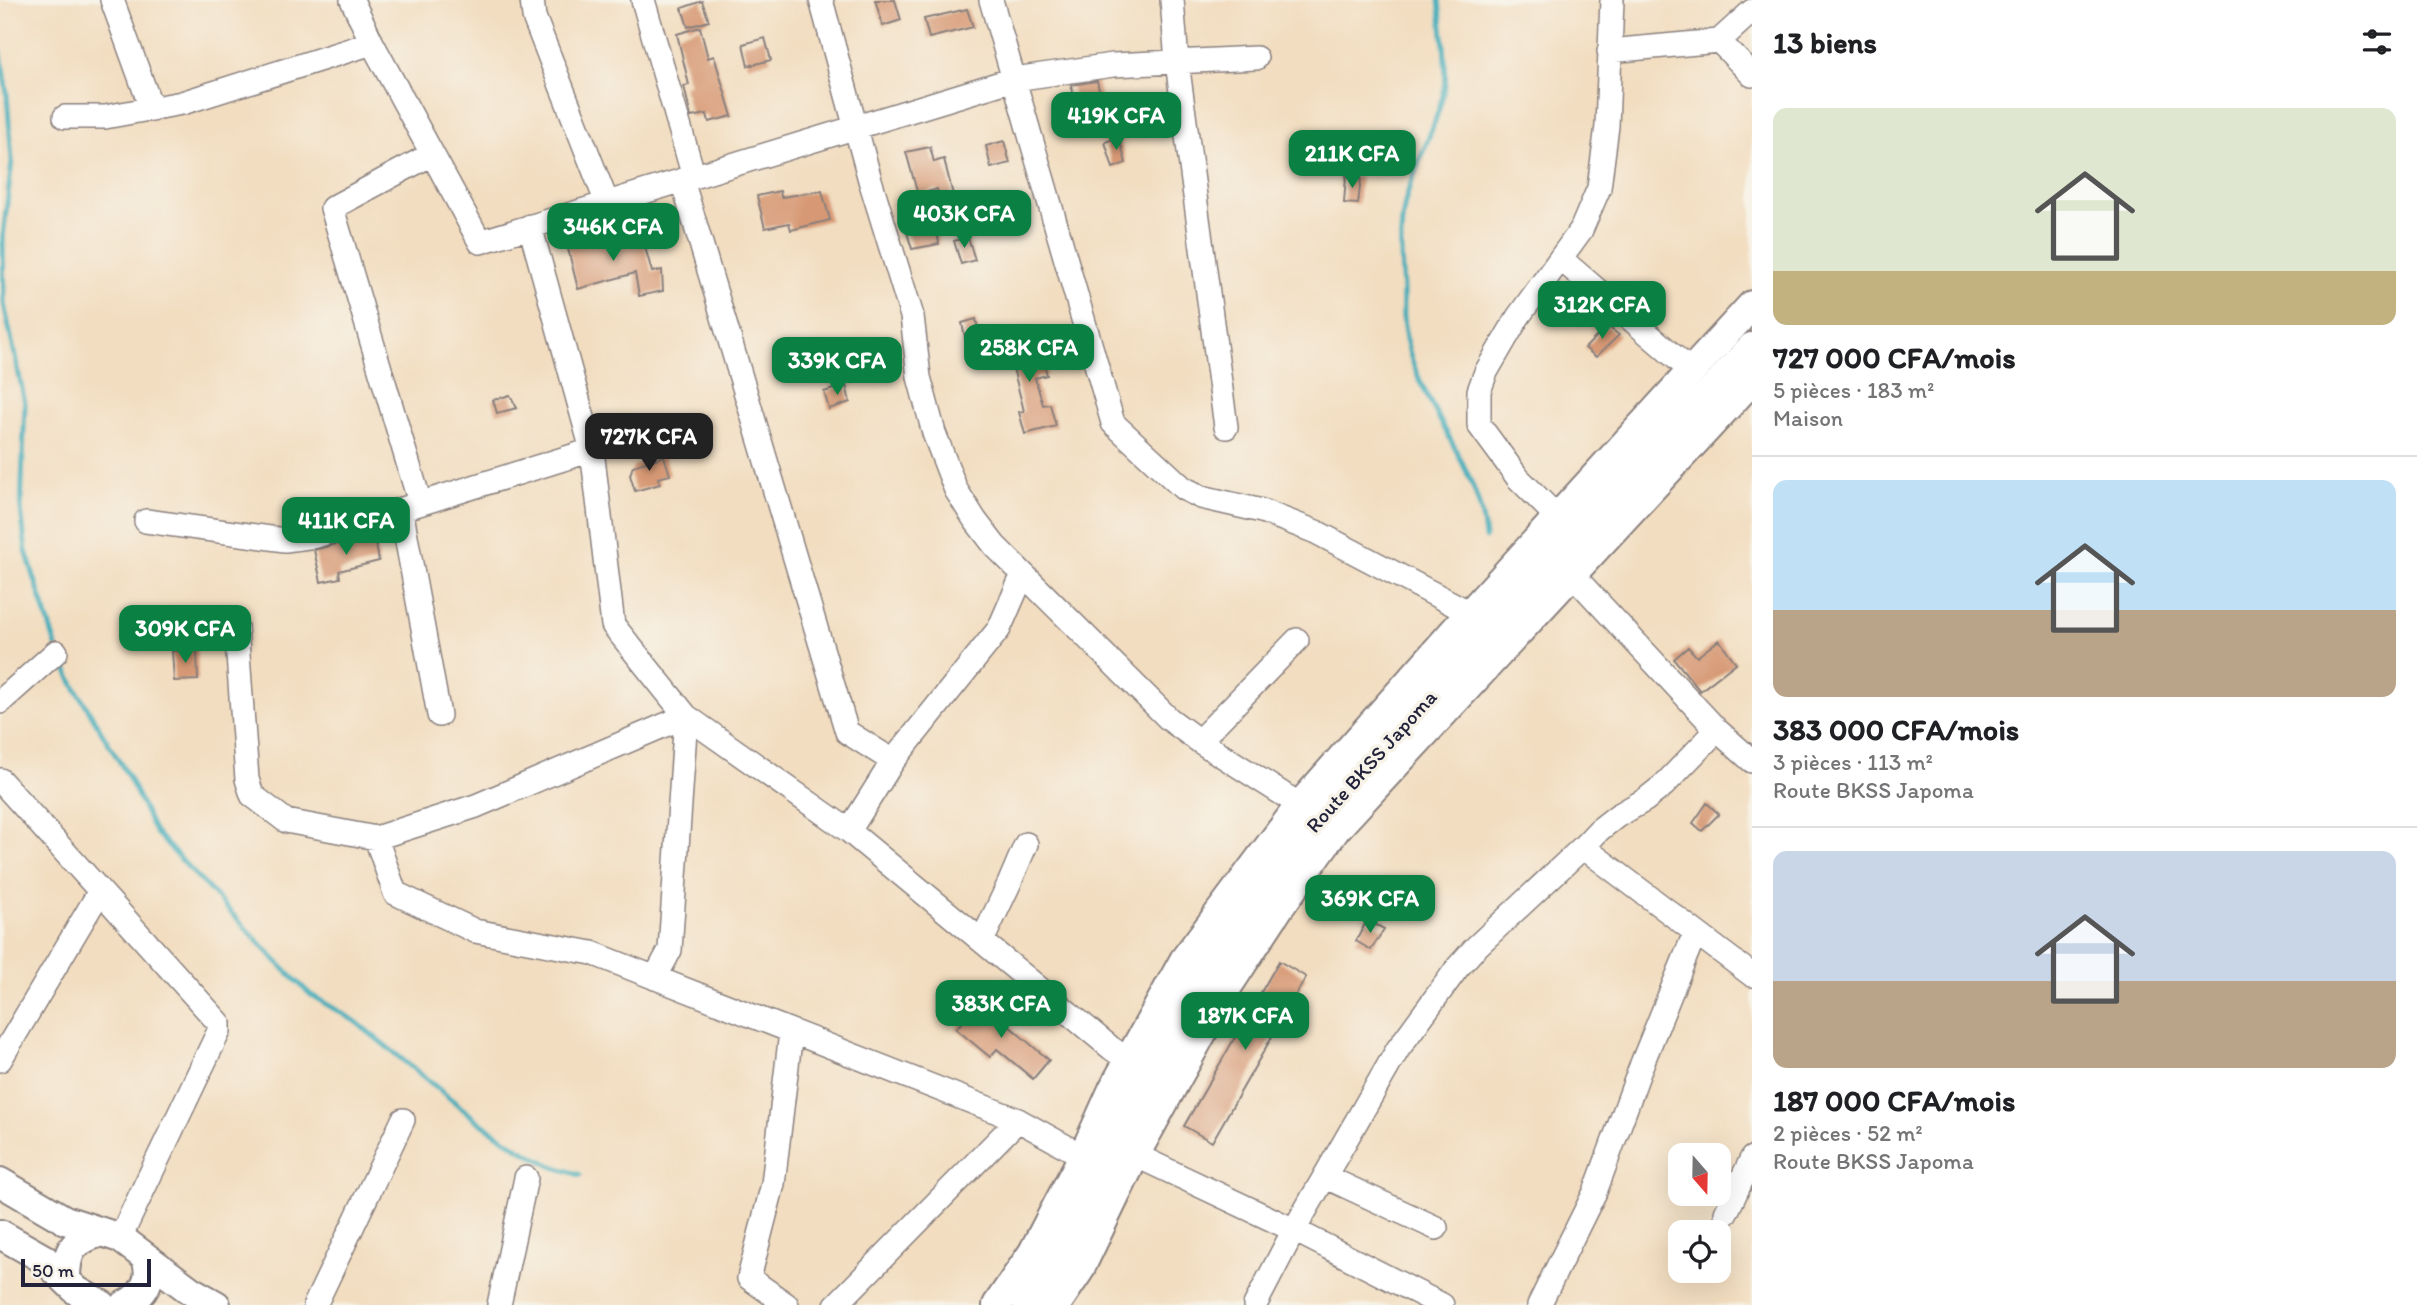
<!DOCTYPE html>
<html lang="fr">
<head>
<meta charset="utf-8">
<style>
	:root { --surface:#fff; --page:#f6f6f6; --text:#202124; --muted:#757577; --line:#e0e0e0; --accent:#0b8043 }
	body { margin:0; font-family:Itim,sans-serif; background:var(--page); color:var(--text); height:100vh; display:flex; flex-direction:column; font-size:26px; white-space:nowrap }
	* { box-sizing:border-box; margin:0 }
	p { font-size:23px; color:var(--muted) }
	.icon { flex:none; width:38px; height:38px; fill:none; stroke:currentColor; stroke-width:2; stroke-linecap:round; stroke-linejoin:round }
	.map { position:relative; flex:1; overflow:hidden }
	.details { display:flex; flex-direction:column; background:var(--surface); width:665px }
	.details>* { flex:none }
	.needle { width:46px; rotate:160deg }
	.fabs { position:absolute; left:1668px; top:1143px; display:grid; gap:14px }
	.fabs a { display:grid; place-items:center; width:63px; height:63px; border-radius:14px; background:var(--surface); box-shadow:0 7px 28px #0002; font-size:35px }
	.scale { position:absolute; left:21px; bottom:18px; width:130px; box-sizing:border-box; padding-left:7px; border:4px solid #22223b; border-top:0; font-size:19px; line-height:24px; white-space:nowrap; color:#22223b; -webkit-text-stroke:5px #f7f3e8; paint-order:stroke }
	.price { position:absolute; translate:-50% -60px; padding:0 16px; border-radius:14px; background:var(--accent); color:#fff; font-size:23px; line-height:46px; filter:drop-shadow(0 2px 4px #0008) }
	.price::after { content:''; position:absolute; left:50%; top:42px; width:21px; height:16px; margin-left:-10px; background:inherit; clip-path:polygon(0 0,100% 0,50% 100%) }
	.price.on { background:#222; color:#fff }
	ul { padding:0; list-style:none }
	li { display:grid; align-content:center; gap:14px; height:371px; padding:0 21px }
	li+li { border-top:2px solid var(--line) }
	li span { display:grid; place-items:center; height:217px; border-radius:14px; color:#555 }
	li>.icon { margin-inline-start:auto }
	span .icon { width:126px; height:126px; fill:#fffc; stroke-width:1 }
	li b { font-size:30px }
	h2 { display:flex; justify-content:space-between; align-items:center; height:84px; padding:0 21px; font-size:30px }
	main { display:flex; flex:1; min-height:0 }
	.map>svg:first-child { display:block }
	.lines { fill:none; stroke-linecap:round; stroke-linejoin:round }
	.stream { stroke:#3dacba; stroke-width:5 }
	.building { fill:#d79974 }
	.minor-casing { stroke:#8a807e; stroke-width:26 }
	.major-casing { stroke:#8a807e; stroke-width:32 }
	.minor { stroke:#fff; stroke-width:23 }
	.major { stroke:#fff; stroke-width:28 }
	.labels { text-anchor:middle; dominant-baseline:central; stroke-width:7; stroke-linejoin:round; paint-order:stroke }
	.street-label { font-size:21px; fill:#22223b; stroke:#f7f3e8 }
</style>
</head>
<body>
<main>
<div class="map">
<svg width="1752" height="1305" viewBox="0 0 1752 1305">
	<rect width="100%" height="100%" fill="#f7f3e8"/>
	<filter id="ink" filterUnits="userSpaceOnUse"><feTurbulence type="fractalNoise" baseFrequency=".0143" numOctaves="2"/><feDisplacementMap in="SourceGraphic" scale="14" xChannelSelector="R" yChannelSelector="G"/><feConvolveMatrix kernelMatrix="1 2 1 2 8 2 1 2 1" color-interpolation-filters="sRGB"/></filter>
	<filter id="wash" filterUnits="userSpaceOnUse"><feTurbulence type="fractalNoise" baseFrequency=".00686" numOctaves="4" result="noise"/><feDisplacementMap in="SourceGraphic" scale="28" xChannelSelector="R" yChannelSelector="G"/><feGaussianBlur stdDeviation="1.57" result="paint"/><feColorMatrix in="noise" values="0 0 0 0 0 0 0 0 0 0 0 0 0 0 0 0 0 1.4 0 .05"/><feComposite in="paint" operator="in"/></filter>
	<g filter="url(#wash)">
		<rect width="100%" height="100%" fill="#f2ddc0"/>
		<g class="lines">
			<path class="stream" d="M1439,0C1441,22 1448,64 1445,85C1438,123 1418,158 1407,195C1398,227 1401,257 1403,290C1403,302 1402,315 1404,327C1414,403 1480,461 1485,538
				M0,49L7,94L12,161L3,237L4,304L25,403L21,509L26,551L56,646
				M59,655L76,689L128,776L155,832L285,970L311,995L355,1021L479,1122L520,1149L552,1166L580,1175"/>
		</g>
		<g id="blocks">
			<path class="building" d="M875,0H895L901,20L883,26Z
				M702,1L709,21L688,27L682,8Z
				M967,9L973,27L929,38L924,19Z
				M700,27L708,58L714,56L732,116L709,122L707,114L691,117L684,86L689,85L677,34Z
				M765,38L771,60L748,66L743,44Z
				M1097,81L1102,102L1077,108L1071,85Z
				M1119,137L1126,163L1113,168L1105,142Z
				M1004,141L1010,163L991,168L986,146Z
				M930,147L934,162L944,159L957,211L944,213L937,189L918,195L906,152Z
				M1346,176L1361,178L1358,204L1344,203Z
				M780,191L781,197L822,191L830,220L791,230L789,223L765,228L757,196Z
				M936,223L939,244L912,249L906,229Z
				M589,236L591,244L615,238L616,242L642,236L652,272L662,270L663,291L639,296L635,273L578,289L566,241Z
				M968,237L975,260L961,264L954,241Z
				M1566,290L1590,308L1579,323L1555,307Z
				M976,319L980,340L966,343L962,323Z
				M1607,326L1619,335L1596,357L1585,348Z
				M1021,329L1028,355L1041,351L1047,375L1035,378L1043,405L1050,404L1056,426L1025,434L1019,412L1024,411L1004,333Z
				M846,385L850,402L829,409L824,392Z
				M510,395L517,408L497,413L493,400Z
				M664,456L670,475L658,478L660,484L635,491L630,475L633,466Z
				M374,534L379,561L339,571L340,578L321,582L314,550Z
				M1719,640L1736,663L1700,691L1674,659L1688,647L1697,657Z
				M197,649L198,680L174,681L172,651Z
				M1707,803L1719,814L1702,831L1693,823Z
				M1367,920L1384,929L1371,950L1356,941Z
				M1279,961L1306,977L1212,1142L1184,1126Z
				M980,1001L1049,1060L1033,1079L997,1049L990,1057L956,1029Z"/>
		</g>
	</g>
	<g filter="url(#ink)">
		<use href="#blocks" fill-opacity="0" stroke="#8a807e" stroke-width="2"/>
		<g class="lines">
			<defs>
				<path id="minor" d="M112,0L152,110
					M352,0L372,43L480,242L1014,79L1113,65L1256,58
					M532,0L534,17L607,203
					M643,0L694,177
					M821,0L870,180L912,316L919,377L934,433L956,490L975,520L995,546L1169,719L1199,741L1300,805
					M991,0L1113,423L1183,488L1201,497L1262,511L1316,532L1470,613
					M1172,0L1177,62L1226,427
					M1719,41L1752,75
					M1609,51L1719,41L1752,11
					M65,117H105L182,103L372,43
					M682,180L847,732L893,761
					M530,226L592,450L613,625L686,716L849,831L1111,1048L1128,1060
					M1561,259L1690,370
					M420,503L332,208L432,154
					M401,509L439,715
					M1557,517L1518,478L1479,425V391L1486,372L1518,317L1581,230L1599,188L1607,126L1612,0
					M146,521L285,540L316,536L592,450
					M1571,573L1717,730L1752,761
					M236,627L247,779L252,795L286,821L376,838L476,806L686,716L670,950L655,978
					M0,702L56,652
					M1199,741L1297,640
					M0,780L219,1023V1031L120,1238
					M849,831L893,761L999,629L1023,574
					M376,838L395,893L475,931L592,953L1018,1120L1083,1156
					M1583,847L1752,975
					M982,941L1009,884L1026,844
					M0,1060L100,891
					M1135,1155L1294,1230L1442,1305
					M1326,1177L1436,1228
					M1726,1213L1752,1158
					M315,1305L403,1120
					M499,1305L526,1178
					M787,1305L749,1278L773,1184L791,1032
					M836,1305L1018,1120
					M1255,1305L1294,1230L1398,1049L1458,967L1475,948L1583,847L1599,830L1617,816L1645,800L1664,785L1717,730
					M1539,1305L1595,1192L1643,1061L1695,933"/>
				<path id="major" d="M0,1182L65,1220L120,1238L191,1291L216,1305
					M0,1234L44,1259L77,1291L102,1305
					M66,1279C66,1250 73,1240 102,1232
					M125,1305C144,1295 154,1279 146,1259
					M997,1305L1033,1252L1083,1156L1113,1089L1184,960L1300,805L1470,613L1752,305
					M1027,1305L1048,1274C1105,1162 1159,1047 1227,941C1255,896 1288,854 1322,812L1752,347
					M1056,1305L1079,1271L1135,1155L1228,986L1279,908L1336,829L1752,380"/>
			</defs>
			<use href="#minor" class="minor-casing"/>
			<use href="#major" class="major-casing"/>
			<use href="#minor" class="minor"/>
			<use href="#major" class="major"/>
		</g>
	</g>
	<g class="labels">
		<g class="street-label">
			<text transform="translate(1371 761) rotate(-48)">Route BKSS Japoma</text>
		</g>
	</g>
</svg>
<div class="fabs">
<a><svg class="needle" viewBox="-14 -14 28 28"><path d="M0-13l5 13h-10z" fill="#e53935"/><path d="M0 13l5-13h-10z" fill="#757577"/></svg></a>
<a><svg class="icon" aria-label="locate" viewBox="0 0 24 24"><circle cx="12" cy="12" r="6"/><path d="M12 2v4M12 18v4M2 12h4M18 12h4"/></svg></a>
</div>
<div class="scale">50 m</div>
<b class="price" style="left:1116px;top:152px">419K CFA</b>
<b class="price" style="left:1352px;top:190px">211K CFA</b>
<b class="price" style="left:964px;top:250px">403K CFA</b>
<b class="price" style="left:613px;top:263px">346K CFA</b>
<b class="price" style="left:1602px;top:341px">312K CFA</b>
<b class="price" style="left:1029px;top:384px">258K CFA</b>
<b class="price" style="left:837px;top:397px">339K CFA</b>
<b class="price on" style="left:649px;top:473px">727K CFA</b>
<b class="price" style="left:346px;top:557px">411K CFA</b>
<b class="price" style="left:185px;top:665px">309K CFA</b>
<b class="price" style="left:1370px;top:935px">369K CFA</b>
<b class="price" style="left:1001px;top:1040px">383K CFA</b>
<b class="price" style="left:1245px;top:1052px">187K CFA</b>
</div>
<section class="details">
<h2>13 biens<svg class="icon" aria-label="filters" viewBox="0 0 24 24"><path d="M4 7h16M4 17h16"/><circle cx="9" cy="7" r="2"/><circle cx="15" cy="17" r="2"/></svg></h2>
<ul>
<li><span style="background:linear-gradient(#dfe7d0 75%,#c2b280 0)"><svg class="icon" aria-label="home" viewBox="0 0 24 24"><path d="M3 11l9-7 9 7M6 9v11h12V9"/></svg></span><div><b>727 000 CFA/mois</b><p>5 pièces · 183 m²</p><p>Maison</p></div></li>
<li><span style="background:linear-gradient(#bfe0f5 60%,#b9a48a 0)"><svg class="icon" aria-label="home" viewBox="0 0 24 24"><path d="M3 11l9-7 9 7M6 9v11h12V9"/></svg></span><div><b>383 000 CFA/mois</b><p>3 pièces · 113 m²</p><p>Route BKSS Japoma</p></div></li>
<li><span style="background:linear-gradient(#c9d6e8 60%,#b9a48a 0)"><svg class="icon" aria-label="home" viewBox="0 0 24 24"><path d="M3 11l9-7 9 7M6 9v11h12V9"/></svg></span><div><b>187 000 CFA/mois</b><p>2 pièces · 52 m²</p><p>Route BKSS Japoma</p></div></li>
</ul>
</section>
</main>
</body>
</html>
